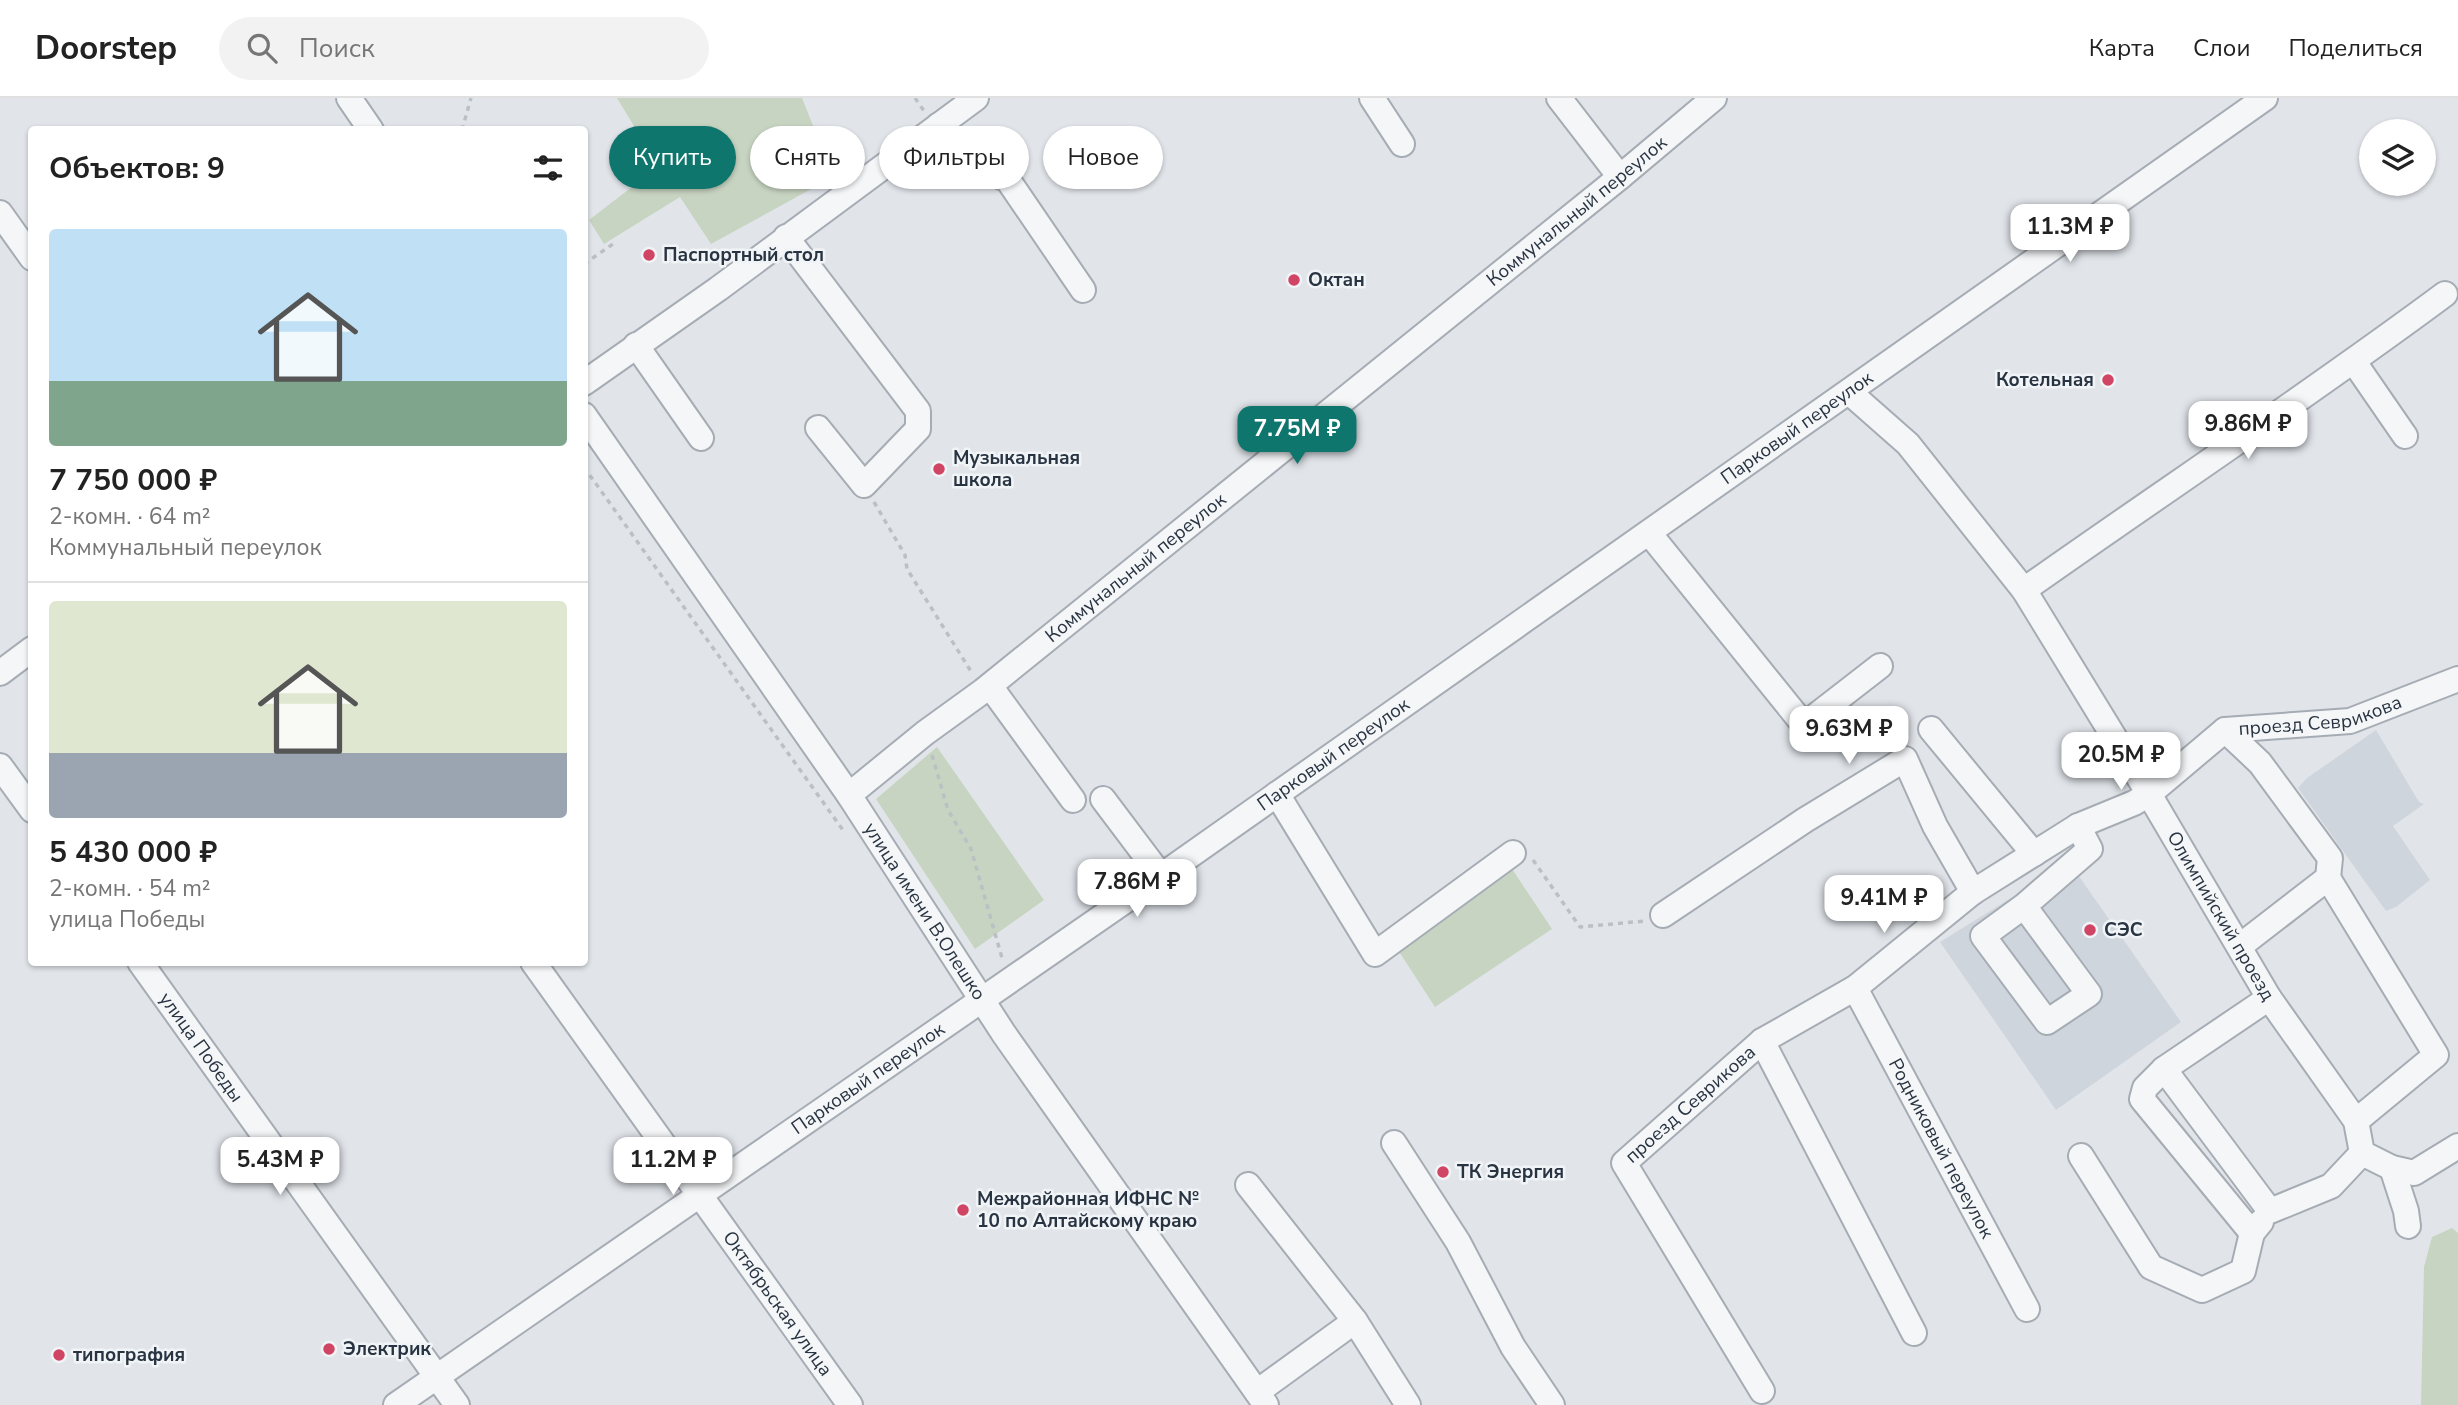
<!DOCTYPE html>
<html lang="ru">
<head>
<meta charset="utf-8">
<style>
	:root { --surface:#fff; --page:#f2f2f2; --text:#222; --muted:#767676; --line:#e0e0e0; --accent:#0f766e }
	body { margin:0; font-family:"Nunito Sans",sans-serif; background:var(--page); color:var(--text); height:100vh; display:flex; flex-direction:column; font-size:26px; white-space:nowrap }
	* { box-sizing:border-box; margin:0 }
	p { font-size:23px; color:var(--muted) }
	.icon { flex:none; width:38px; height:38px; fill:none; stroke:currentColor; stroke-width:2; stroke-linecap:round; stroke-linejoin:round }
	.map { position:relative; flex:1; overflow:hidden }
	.sheet { position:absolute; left:28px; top:28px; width:560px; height:840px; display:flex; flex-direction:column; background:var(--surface); border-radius:7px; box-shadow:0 2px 5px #0004 }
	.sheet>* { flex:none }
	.top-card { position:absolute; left:609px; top:28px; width:665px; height:63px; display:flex; gap:14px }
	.fabs { position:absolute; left:2359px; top:21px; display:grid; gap:14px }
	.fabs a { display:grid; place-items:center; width:77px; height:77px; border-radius:50%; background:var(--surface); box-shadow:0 2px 5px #0004; font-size:35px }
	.price { position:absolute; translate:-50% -60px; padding:0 16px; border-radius:14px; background:#fff; color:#222; font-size:23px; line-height:46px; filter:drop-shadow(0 2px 4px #0008) }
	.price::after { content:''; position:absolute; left:50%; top:42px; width:21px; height:16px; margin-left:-10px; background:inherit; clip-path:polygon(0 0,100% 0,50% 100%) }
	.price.selected { background:var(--accent); color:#fff }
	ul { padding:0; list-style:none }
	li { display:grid; align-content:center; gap:14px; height:371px; padding:0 21px }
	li+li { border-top:2px solid var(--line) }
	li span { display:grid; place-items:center; height:217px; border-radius:7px; color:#555 }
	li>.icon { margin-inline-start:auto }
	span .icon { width:126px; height:126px; fill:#fffc; stroke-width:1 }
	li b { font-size:30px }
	h2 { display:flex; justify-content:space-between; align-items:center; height:84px; padding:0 21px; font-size:30px }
	.tag { padding:0 24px; border-radius:32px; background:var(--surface); box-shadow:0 2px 5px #0004; font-size:24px; line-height:63px }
	.tag.selected { background:var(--accent); color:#fff }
	header { display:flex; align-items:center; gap:42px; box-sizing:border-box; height:98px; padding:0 35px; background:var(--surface); border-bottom:2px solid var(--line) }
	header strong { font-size:33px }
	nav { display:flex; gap:38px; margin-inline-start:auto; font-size:24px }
	.search { width:490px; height:63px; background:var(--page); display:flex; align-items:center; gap:18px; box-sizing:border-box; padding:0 24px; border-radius:38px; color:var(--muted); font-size:26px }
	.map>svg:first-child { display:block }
	.built { fill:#cfd5dc }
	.green { fill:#c8d4c2 }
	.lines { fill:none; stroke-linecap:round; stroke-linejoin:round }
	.minor-casing { stroke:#a6acb4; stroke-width:28 }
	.path { stroke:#bbc0c5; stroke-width:3.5; stroke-dasharray:5 5; stroke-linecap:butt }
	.minor { stroke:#f4f6f8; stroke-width:24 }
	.poi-dot { fill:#d14564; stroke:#f1f4f7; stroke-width:2.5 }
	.labels { text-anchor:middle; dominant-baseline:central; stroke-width:5; stroke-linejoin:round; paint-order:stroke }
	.street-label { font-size:19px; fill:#293442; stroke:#f1f4f7 }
	.poi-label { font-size:19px; font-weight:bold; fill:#293442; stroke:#f1f4f7; text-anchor:start }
</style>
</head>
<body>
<header>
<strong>Doorstep</strong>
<div class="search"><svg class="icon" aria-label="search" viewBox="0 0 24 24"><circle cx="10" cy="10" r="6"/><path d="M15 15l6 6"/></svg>Поиск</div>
<nav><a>Карта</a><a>Слои</a><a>Поделиться</a></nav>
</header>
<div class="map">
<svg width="2458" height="1307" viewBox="0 0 2458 1307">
	<rect width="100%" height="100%" fill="#e1e5ea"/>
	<path class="built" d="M2376,632L2419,704L2424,706L2393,728L2430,782L2396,809L2386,813L2298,690L2307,680Z
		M2069,764L2181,924L2056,1012L1940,844Z"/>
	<path class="green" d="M617,0H802L820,45L813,90L711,146L680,99L604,146L589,122L654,72L649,53Z
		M937,649L1044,802L975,851L876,701Z
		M1512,771L1552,831L1435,909L1396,849Z
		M2452,1130L2458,1135V1307H2421L2424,1169L2432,1139Z"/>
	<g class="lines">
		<defs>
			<g id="minor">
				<path d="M349,0L371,32"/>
				<path d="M1372,0L1402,46"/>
				<path d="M1559,0L1620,79"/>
				<path d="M939,27L963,61L1008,82L1083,192"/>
				<path d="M0,115L32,160"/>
				<path d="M786,139L918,313V331L864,387L818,330"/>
				<path d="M636,247L701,340"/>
				<path d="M2354,264L2405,338"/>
				<path d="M584,285L718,191L976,0"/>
				<path id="s1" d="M1849,294L1908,346L2024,492L2149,696L2269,900L2356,1023L2362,1055L2392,1070L2414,1075L2458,1048"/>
				<path id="s2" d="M584,317L849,697L1004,936L1266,1307"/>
				<path d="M1649,435L1804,627L1880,568"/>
				<path d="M2024,492C2164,393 2308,298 2445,196"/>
				<path d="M0,575L32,551"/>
				<path d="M990,588L1073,702"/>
				<path d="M1931,631L2034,756"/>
				<path d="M2225,632L2260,665L2330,760L2328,780"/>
				<path d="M0,668L32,712"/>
				<path d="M1277,696L1375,856L1513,755"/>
				<path id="s3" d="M849,697L925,635L983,593L1620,79L1714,0"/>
				<path d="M1103,701L1161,778"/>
				<path d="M2024,808L1983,838L2047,924L2089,896L2024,808L2090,751L2078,728"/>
				<path d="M1663,817L1805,722L1905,661L1935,728L1973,794"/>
				<path d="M2240,848L2328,780L2436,957L2356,1023"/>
				<path id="s4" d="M140,864L457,1307"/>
				<path id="s5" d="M533,864L850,1307"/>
				<path id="s6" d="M1855,890L2027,1211"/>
				<path d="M2269,900L2164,971L2270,1113L2331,1088L2362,1055"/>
				<path d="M1762,943L1914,1235"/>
				<path d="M2164,971L2145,990L2142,1001L2252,1135L2261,1124"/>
				<path d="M1394,1045L1458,1144L1513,1249L1552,1307"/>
				<path d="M2081,1058L2151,1169L2202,1192L2243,1173L2252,1135"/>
				<path d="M2392,1070L2406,1113L2408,1128"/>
				<path d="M1248,1087L1355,1223L1408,1307"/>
				<path id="s7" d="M1762,1293L1624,1065L1762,943L1855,890L1973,794L2078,728L2134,705L2149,696L2225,632L2350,623L2458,581"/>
				<path d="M1257,1294L1355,1223"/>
				<path id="s8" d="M396,1307L1161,778L2265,0"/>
			</g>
		</defs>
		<use href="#minor" class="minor-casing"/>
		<path class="path" d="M915,0L924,13
			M462,32L471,0
			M584,166L613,146
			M584,369L845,735
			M874,404L905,457L907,471L972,575
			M932,657L948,712L971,751L1002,860
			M1533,762L1580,829L1645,823"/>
		<use href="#minor" class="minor"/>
	</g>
	<g class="poi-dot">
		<circle cx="649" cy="157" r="7"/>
		<circle cx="1294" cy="182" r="7"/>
		<circle cx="2108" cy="282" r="7"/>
		<circle cx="939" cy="371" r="7"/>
		<circle cx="2090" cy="832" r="7"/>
		<circle cx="1443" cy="1074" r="7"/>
		<circle cx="963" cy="1112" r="7"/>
		<circle cx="329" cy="1251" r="7"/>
		<circle cx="59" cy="1257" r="7"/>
	</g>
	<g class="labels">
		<g class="street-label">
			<text stroke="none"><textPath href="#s3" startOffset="933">Коммунальный переулок</textPath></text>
			<text stroke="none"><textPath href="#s8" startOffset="1708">Парковый переулок</textPath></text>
			<text stroke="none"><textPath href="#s3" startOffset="366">Коммунальный переулок</textPath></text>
			<text stroke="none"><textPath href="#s7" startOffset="1108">проезд Севрикова</textPath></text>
			<text stroke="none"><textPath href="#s8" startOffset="1141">Парковый переулок</textPath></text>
			<text stroke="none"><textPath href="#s2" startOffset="602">улица имени В.Олешко</textPath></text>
			<text stroke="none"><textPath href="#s1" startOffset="646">Олимпийский проезд</textPath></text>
			<text stroke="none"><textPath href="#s4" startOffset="105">улица Победы</textPath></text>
			<text stroke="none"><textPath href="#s8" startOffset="574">Парковый переулок</textPath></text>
			<text stroke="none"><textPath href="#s7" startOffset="355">проезд Севрикова</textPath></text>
			<text stroke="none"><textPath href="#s6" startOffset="182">Родниковый переулок</textPath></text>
			<text stroke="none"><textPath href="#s5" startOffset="420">Октябрьская улица</textPath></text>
		</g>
		<g class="poi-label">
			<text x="663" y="157">Паспортный стол</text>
			<text x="1308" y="182">Октан</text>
			<text x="2094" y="282" text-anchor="end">Котельная</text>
			<text x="953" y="360">Музыкальная<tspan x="953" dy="22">школа</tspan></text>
			<text x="2104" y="832">СЭС</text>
			<text x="1457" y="1074">ТК Энергия</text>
			<text x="977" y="1101">Межрайонная ИФНС №<tspan x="977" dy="22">10 по Алтайскому краю</tspan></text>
			<text x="343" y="1251">Электрик</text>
			<text x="73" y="1257">типография</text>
		</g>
	</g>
</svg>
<div class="fabs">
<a><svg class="icon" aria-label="layers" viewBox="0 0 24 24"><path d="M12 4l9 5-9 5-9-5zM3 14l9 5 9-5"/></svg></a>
</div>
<b class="price" style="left:2070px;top:166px">11.3M ₽</b>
<b class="price" style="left:2248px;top:363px">9.86M ₽</b>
<b class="price selected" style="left:1297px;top:368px">7.75M ₽</b>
<b class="price" style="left:1849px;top:668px">9.63M ₽</b>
<b class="price" style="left:2121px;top:694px">20.5M ₽</b>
<b class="price" style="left:1137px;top:821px">7.86M ₽</b>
<b class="price" style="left:1884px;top:837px">9.41M ₽</b>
<b class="price" style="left:280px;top:1099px">5.43M ₽</b>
<b class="price" style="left:673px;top:1099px">11.2M ₽</b>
<div class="top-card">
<a class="tag selected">Купить</a>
<a class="tag">Снять</a>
<a class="tag">Фильтры</a>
<a class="tag">Новое</a>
</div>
<section class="sheet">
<h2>Объектов: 9<svg class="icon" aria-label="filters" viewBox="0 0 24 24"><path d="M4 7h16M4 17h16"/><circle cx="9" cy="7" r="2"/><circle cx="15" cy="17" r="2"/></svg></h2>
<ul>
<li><span style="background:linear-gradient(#bfe0f5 70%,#7fa58c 0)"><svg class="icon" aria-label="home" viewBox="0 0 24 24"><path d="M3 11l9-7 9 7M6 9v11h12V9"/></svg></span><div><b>7 750 000 ₽</b><p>2-комн. · 64 m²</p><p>Коммунальный переулок</p></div></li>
<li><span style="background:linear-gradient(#dfe7d0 70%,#9aa5b1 0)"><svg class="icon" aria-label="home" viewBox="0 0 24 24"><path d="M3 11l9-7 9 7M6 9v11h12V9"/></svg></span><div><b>5 430 000 ₽</b><p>2-комн. · 54 m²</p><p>улица Победы</p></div></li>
</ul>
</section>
</div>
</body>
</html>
